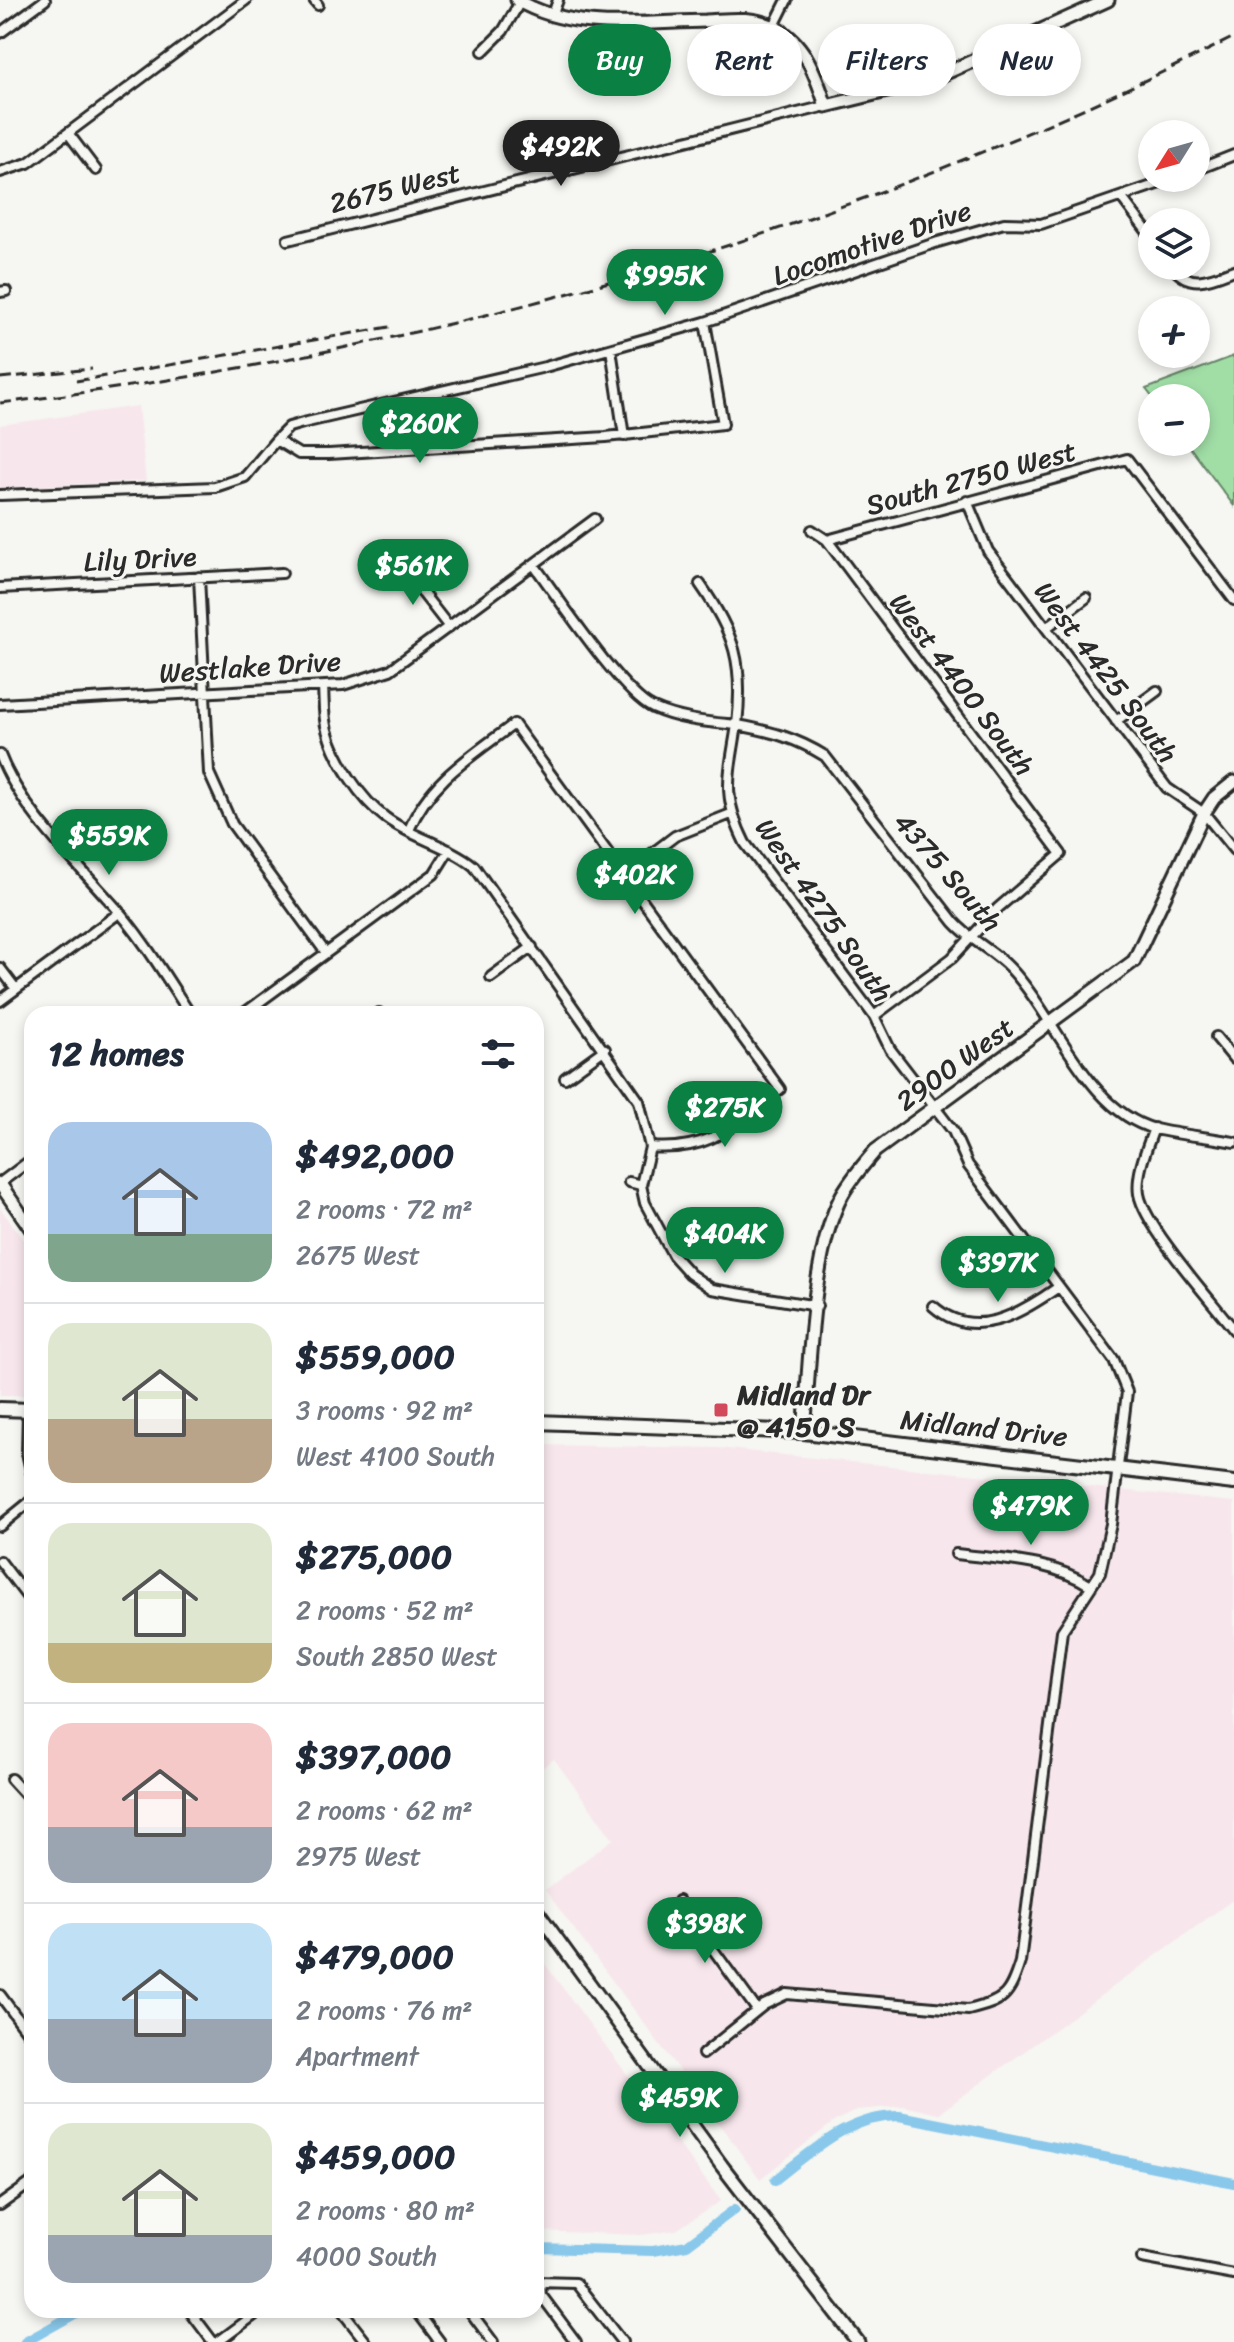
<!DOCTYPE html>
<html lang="en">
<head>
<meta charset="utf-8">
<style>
	:root { --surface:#fff; --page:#f2f2f3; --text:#1f2937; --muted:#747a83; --line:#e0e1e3; --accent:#0b8043 }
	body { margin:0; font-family:Sriracha,sans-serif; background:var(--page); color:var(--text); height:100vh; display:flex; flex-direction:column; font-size:30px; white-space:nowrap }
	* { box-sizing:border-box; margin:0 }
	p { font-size:26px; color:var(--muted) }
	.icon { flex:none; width:44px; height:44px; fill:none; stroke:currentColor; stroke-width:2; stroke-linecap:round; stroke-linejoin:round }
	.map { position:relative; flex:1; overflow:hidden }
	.side { position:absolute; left:24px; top:1006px; width:520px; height:1312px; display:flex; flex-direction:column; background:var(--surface); border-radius:24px; box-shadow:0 4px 12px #0003 }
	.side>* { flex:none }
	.top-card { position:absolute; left:568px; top:24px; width:546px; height:72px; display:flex; gap:16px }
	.needle { width:52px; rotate:233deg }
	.tools { position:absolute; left:1138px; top:120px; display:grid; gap:16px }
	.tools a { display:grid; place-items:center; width:72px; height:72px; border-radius:50%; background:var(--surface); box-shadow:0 4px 12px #0003; font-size:40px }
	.price { position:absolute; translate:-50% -68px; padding:0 18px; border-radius:28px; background:var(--accent); color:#fff; font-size:26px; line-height:52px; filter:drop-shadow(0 2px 4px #0008) }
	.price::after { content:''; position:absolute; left:50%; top:48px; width:24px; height:18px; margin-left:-12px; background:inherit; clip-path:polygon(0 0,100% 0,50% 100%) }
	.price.active { background:#222; color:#fff }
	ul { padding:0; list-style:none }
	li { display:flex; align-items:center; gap:24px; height:200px; padding:0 24px }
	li+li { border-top:2px solid var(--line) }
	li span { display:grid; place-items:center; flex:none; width:224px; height:160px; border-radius:24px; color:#555 }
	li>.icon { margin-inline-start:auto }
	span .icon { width:96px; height:96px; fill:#fffc; stroke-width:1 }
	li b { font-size:34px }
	h2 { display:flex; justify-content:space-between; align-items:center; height:96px; padding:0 24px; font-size:34px }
	.chip { padding:0 28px; border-radius:36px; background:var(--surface); box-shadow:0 4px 12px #0003; font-size:28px; line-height:72px }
	.chip.active { background:var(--accent); color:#fff }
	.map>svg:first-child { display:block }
	.built { fill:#f7e7ec }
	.green { fill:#a1dea6; stroke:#668468; stroke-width:2 }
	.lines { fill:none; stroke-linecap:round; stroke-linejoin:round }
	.canal { stroke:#89c8ea; stroke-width:10 }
	.street-casing { stroke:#2b2b2b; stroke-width:14 }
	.secondary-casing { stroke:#2b2b2b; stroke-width:17 }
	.primary-casing { stroke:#2b2b2b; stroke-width:18 }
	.street { stroke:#f6f6f2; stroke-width:8 }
	.secondary { stroke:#f6f6f2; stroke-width:11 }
	.primary { stroke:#f6f6f2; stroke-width:12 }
	.rail { stroke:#2b2b2b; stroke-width:3; stroke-dasharray:12 6; stroke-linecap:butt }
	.poi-dot { fill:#d1495b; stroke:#f6f6f2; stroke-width:3 }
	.labels { text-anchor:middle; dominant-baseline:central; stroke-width:6; stroke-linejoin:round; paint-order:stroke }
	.street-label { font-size:28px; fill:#2b2b2b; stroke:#f6f6f2 }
	.poi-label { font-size:28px; font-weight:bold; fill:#2b2b2b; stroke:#f6f6f2; text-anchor:start }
</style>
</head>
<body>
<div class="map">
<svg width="1234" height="2342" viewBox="0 0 1234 2342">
	<rect width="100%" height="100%" fill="#f6f6f2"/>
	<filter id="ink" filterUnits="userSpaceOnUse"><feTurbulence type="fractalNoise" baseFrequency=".0125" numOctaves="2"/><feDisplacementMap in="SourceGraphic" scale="16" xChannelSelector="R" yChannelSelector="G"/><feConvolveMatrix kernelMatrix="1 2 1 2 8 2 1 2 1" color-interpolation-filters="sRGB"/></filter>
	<g filter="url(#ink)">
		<path class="built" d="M138,406L146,481L0,488V425Z
			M0,1208L32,1251V1395H0Z
			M536,1445L718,1448L1234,1502V1899L938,2114L903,2106L857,2110L835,2121L760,2179L545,1890L613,1839L554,1759L536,1772Z
			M536,1952L721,2201L676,2230L641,2235L536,2231Z"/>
		<path class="green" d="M1234,356V506L1186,442H1196V398H1153L1146,389Z"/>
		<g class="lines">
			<path class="canal" d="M775,2180C814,2150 848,2116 899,2116L1234,2183
				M536,2248L653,2251L687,2245L735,2209
				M25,2342L82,2310"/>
			<defs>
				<path id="street" d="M314,0L318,5
					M553,14L558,0
					M774,26L787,0
					M0,33L45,0
					M483,51L503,31L520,2
					M68,133L96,170
					M1196,170L1234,155
					M0,172L28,163L246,0
					M1122,198L1152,238
					M288,240L826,106
					M1172,266C1190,290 1211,279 1234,270
					M0,292L6,291
					M611,349L624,436
					M276,440L289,427L303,423L545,367L705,322L938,242L1004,223L1041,224L1175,178
					M0,495L215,487L245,477L276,440L299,454H329L606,437L723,424L705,322
					M967,501L988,551L1167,788L1204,813L1234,850
					M812,530L827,540L1061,854L998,908L952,958L874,1016
					M827,540L1127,459L1234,600
					M534,565C557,596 622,694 653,708C680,720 708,722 737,725C729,777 721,795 745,843L874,1016L890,1049L953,1131L968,1165L1114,1360L1127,1392L1111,1524L1100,1573L1062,1631L1020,1962C1009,1997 1004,2001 968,2010L787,1994L764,2005L703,2054
					M403,568L449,627
					M199,577L209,773L232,824L326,953
					M700,584C735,634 744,664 737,725C770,731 796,738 825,756L954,922C971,941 994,951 1010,968C1056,1016 1087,1111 1155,1129C1181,1135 1208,1137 1234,1142
					M0,588L282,573
					M1046,628L1086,598
					M323,687C324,701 323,717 327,730C335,760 361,800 386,818C413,838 448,845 474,866L639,1101L650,1147L641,1185L645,1203L673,1255L690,1274L712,1289L817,1306
					M0,704L343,685L390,670L595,519
					M1116,721L1157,691
					M0,755C21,809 69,855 107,898C139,932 165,975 190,1014
					M409,830C429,781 473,755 514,724L780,1089C733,1124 713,1152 650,1147
					M66,852L103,820
					M625,874L675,836L731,814
					M0,968L16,989
					M491,977L532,947
					M0,1001L119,913
					M379,1013L380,1014
					M243,1014L434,874L449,850
					M1216,1037L1234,1059
					M565,1078L605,1049
					M1154,1128C1147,1148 1136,1173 1139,1194C1145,1227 1211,1300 1234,1330
					M629,1182L641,1185
					M0,1183L32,1159
					M933,1306C974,1342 1020,1314 1057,1288
					M28,1410L27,1453L32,1475
					M0,1526L32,1500
					M956,1554C1004,1560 1050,1560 1091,1586
					M0,1561L32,1603
					M11,1779L32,1802
					M678,1901L757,2010
					M0,1995L32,2038
					M0,2205L32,2182
					M1142,2258L1234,2275
					M536,2282L576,2283L622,2342
					M540,2282L541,2295L576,2342
					M189,2310L213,2342
					M341,2310L366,2342
					M416,2310L440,2342
					M469,2310L493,2342
					M218,2342L261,2310"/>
				<path id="secondary" d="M517,0C572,33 644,22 705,21C728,20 750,16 772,26C804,40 816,75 826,106L928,81L1108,0
					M0,1184L32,1230
					M804,1432C810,1366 811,1253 842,1195C851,1179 863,1165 875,1151L1134,961L1204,813L1214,798L1234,782
					M536,1910L722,2166L858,2342"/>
				<path id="primary" d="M0,1409L32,1410
					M536,1422L804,1432L1234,1483"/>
			</defs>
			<use href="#street" class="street-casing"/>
			<use href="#secondary" class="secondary-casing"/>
			<use href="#primary" class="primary-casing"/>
			<use href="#street" class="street"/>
			<use href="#secondary" class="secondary"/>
			<use href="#primary" class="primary"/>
			<path class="rail" d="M0,378L92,369
				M76,381L395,326
				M0,403C430,354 848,232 1234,37"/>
		</g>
	</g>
	<rect class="poi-dot" x="713" y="1402" width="16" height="16" rx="4"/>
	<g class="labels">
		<g class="street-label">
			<text transform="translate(395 188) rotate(-14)">2675 West</text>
			<text transform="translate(872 243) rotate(-19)">Locomotive Drive</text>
			<text transform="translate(971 478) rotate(-15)">South 2750 West</text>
			<text transform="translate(140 559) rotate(-3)">Lily Drive</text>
			<text transform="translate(250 667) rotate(-4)">Westlake Drive</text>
			<text transform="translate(1106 672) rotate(53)">West 4425 South</text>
			<text transform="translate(962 684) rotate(53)">West 4400 South</text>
			<text transform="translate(948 872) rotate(49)">4375 South</text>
			<text transform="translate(824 910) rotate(55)">West 4275 South</text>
			<text transform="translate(955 1064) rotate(-36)">2900 West</text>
			<text transform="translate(984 1428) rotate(6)">Midland Drive</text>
		</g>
		<g class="poi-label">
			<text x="737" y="1394">Midland Dr<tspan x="737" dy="32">@ 4150 S</tspan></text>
		</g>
	</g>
</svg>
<div class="tools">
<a><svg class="needle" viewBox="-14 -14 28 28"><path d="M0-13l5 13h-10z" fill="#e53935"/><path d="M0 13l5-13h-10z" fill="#747a83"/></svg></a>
<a><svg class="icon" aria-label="layers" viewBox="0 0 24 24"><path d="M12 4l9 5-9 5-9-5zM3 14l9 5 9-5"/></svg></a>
<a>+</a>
<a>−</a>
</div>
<b class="price active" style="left:561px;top:188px">$492K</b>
<b class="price" style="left:665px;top:317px">$995K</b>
<b class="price" style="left:420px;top:465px">$260K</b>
<b class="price" style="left:413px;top:607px">$561K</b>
<b class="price" style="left:109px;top:877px">$559K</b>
<b class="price" style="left:635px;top:916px">$402K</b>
<b class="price" style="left:725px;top:1149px">$275K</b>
<b class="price" style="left:725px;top:1275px">$404K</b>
<b class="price" style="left:998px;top:1304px">$397K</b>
<b class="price" style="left:1031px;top:1547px">$479K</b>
<b class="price" style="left:705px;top:1965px">$398K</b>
<b class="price" style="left:680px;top:2139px">$459K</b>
<div class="top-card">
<a class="chip active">Buy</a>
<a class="chip">Rent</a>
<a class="chip">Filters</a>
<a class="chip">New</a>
</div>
<section class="side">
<h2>12 homes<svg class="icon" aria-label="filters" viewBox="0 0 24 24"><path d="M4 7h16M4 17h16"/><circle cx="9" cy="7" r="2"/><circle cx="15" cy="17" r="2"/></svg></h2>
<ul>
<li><span style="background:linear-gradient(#a9c7e8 70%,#7fa58c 0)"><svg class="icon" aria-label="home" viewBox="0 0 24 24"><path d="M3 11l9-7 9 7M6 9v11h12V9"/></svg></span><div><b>$492,000</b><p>2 rooms · 72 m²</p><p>2675 West</p></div></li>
<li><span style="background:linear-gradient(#dfe7d0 60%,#b9a48a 0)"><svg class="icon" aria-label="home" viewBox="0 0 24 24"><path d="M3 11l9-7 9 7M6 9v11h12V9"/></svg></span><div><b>$559,000</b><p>3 rooms · 92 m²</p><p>West 4100 South</p></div></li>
<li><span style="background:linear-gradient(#dfe7d0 75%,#c2b280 0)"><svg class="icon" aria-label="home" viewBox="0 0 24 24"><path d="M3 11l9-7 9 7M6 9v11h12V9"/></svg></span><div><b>$275,000</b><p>2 rooms · 52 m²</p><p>South 2850 West</p></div></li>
<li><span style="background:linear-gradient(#f6c9c9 65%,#9aa5b1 0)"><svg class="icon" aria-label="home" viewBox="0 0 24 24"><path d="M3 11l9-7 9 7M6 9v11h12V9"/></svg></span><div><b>$397,000</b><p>2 rooms · 62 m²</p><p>2975 West</p></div></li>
<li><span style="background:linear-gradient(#bfe0f5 60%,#9aa5b1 0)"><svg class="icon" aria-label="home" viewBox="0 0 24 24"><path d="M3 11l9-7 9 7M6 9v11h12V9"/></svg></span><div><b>$479,000</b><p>2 rooms · 76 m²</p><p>Apartment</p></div></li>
<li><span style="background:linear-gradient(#dfe7d0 70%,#9aa5b1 0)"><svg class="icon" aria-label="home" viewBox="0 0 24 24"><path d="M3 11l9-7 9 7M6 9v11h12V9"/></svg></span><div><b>$459,000</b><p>2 rooms · 80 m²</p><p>4000 South</p></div></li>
</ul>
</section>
</div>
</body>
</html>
